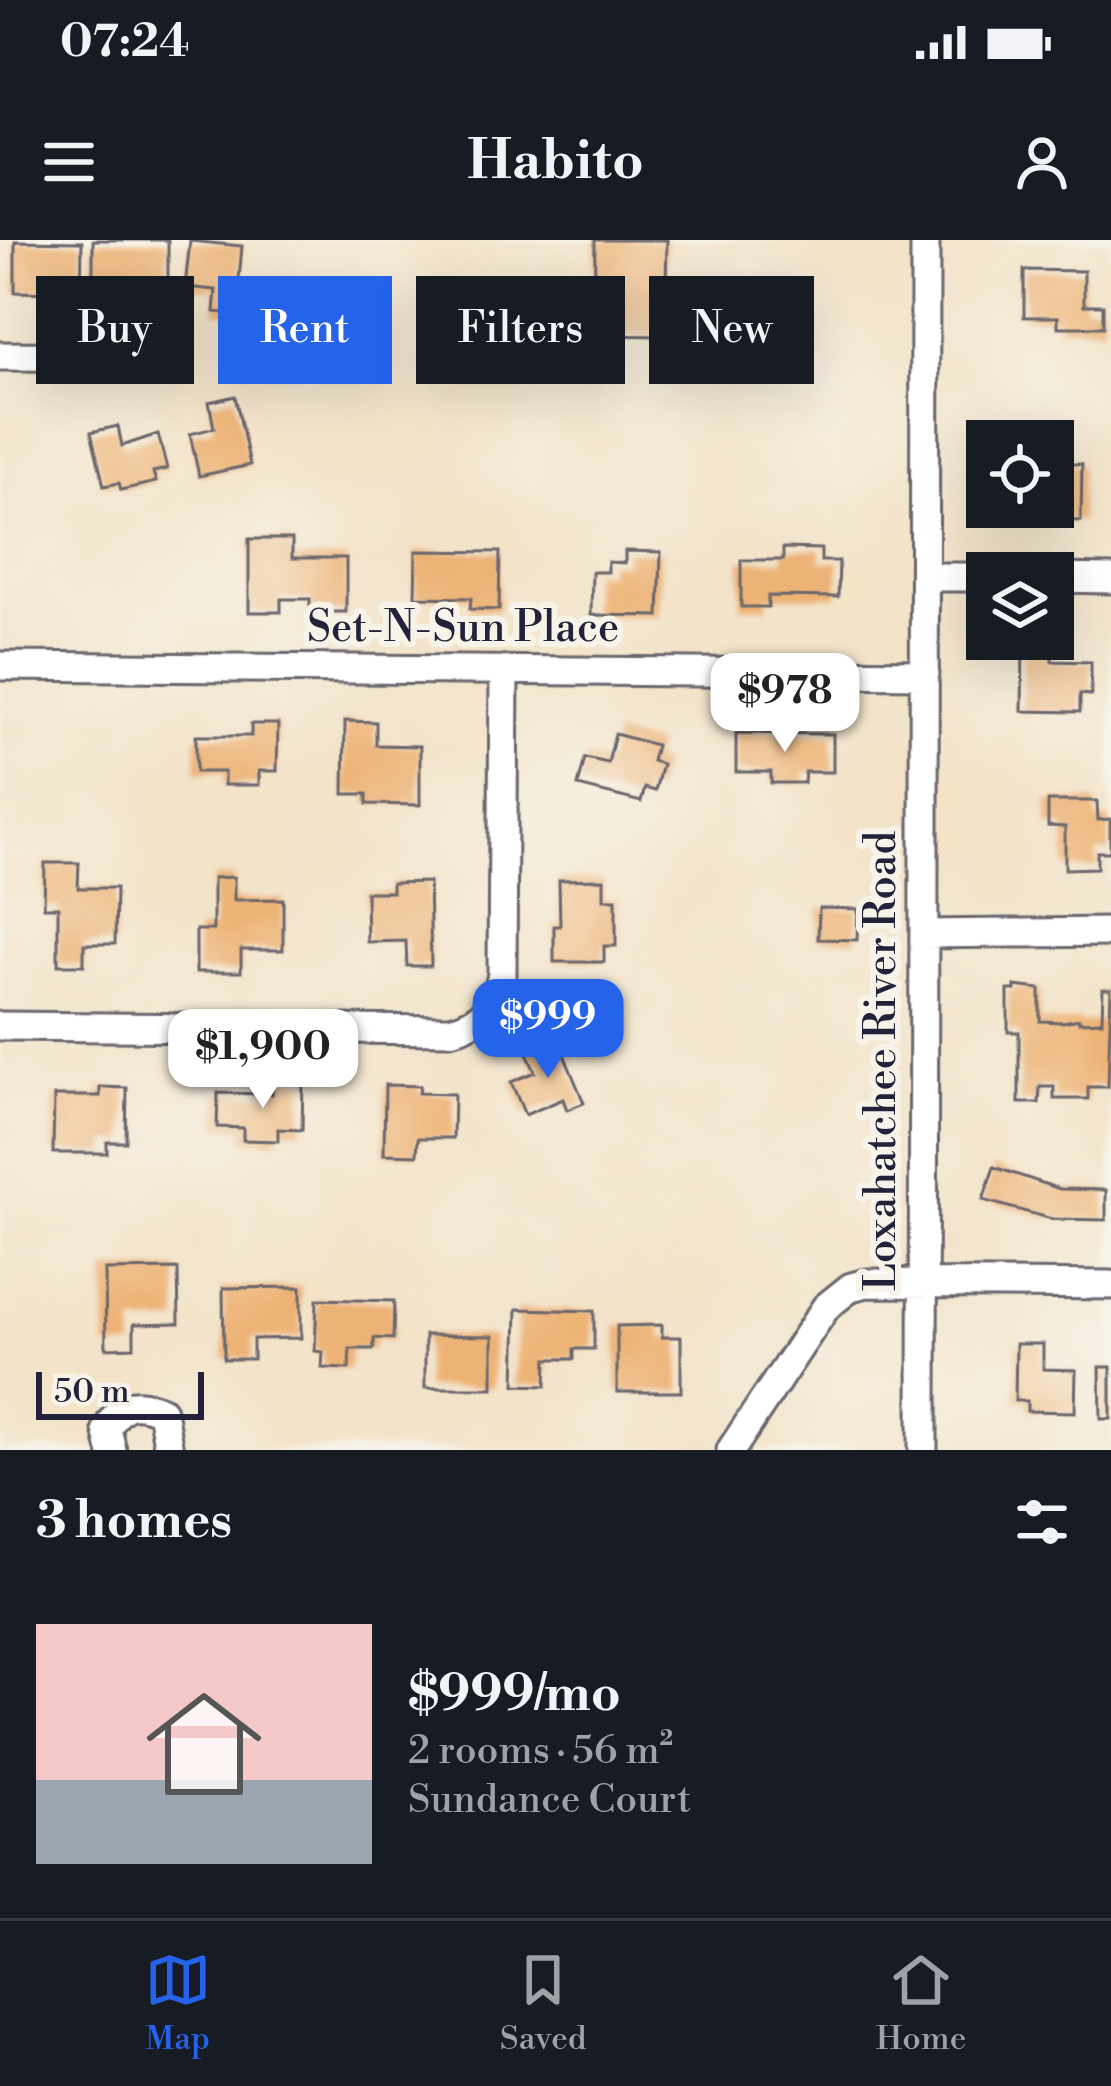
<!DOCTYPE html>
<html lang="en">
<head>
<meta charset="utf-8">
<style>
	:root { --surface:#171b24; --page:#20242c; --text:#f1f3f6; --muted:#9ea1a6; --line:#363941; --accent:#2563eb }
	body { margin:0; font-family:"Libre Bodoni",serif; background:var(--page); color:var(--text); height:100vh; display:flex; flex-direction:column; font-size:45px; white-space:nowrap }
	* { box-sizing:border-box; margin:0 }
	p { font-size:39px; color:var(--muted) }
	.icon { flex:none; width:66px; height:66px; fill:none; stroke:currentColor; stroke-width:2; stroke-linecap:round; stroke-linejoin:round }
	.map { position:relative; height:1210px; overflow:hidden }
	.sheet { display:flex; flex-direction:column; background:var(--surface); flex:1 }
	.sheet>* { flex:none }
	.top-card { position:absolute; left:36px; top:36px; width:1041px; height:108px; display:flex; gap:24px }
	.fabs { position:absolute; left:966px; top:180px; display:grid; gap:24px }
	.fabs a { display:grid; place-items:center; width:108px; height:108px; border-radius:0px; background:var(--surface); box-shadow:0 12px 48px #0002; font-size:60px }
	.scale { position:absolute; left:36px; bottom:30px; width:168px; box-sizing:border-box; padding-left:12px; border:6px solid #22223b; border-top:0; font-size:33px; line-height:42px; white-space:nowrap; color:#22223b; -webkit-text-stroke:9px #f7f3e8; paint-order:stroke }
	.price { position:absolute; translate:-50% -102px; padding:0 27px; border-radius:24px; background:#fff; color:#222; font-size:39px; line-height:78px; filter:drop-shadow(0 3px 6px #0008) }
	.price::after { content:''; position:absolute; left:50%; top:72px; width:36px; height:27px; margin-left:-18px; background:inherit; clip-path:polygon(0 0,100% 0,50% 100%) }
	.price.selected { background:var(--accent); color:#fff }
	ul { padding:0; list-style:none }
	li { display:flex; align-items:center; gap:36px; height:300px; padding:0 36px }
	li+li { border-top:3px solid var(--line) }
	li span { display:grid; place-items:center; flex:none; width:336px; height:240px; border-radius:0px; color:#555 }
	li>.icon { margin-inline-start:auto }
	span .icon { width:144px; height:144px; fill:#fffc; stroke-width:1 }
	li b { font-size:51px }
	h2 { display:flex; justify-content:space-between; align-items:center; height:144px; padding:0 36px; font-size:51px }
	.tag { padding:0 42px; border-radius:0px; background:var(--surface); box-shadow:0 12px 48px #0002; font-size:42px; line-height:108px }
	.tag.selected { background:var(--accent); color:#fff }
	.status { display:flex; justify-content:space-between; align-items:center; height:84px; padding:0 60px; background:var(--surface); direction:ltr }
	.status svg { height:33px; fill:currentColor }
	header { display:flex; justify-content:space-between; align-items:center; height:156px; padding:0 36px; background:var(--surface); font-size:54px; font-weight:800 }
	.tabs { display:flex; justify-content:space-around; align-items:center; height:168px; border-top:3px solid var(--line); background:var(--surface); font-size:33px; color:var(--muted) }
	.tabs a { display:grid; justify-items:center; gap:6px }
	.tabs .selected { color:var(--accent) }
	.map>svg:first-child { display:block }
	.building { fill:#edb376 }
	.lines { fill:none; stroke-linecap:round; stroke-linejoin:round }
	.minor-casing { stroke:#6b666d; stroke-width:33 }
	.minor { stroke:#fff; stroke-width:27 }
	.labels { text-anchor:middle; dominant-baseline:central; stroke-width:12; stroke-linejoin:round; paint-order:stroke }
	.street-label { font-size:42px; fill:#22223b; stroke:#f7f3e8 }
</style>
</head>
<body>
<div class="status"><b>07:24</b><svg viewBox="0 0 49 12"><path d="M0 12V9h3v3zM5 12V6h3v6zM10 12V3h3v9zM15 12V0h3v12zM26 1h20v11H26zM47 4h2v5h-2z"/></svg></div>
<header><svg class="icon" aria-label="menu" viewBox="0 0 24 24"><path d="M4 6h16M4 12h16M4 18h16"/></svg>Habito<svg class="icon" aria-label="person" viewBox="0 0 24 24"><circle cx="12" cy="8" r="4"/><path d="M4 21q1-7 8-7t8 7"/></svg></header>
<div class="map">
<svg width="1111" height="1210" viewBox="0 0 1111 1210">
	<rect width="100%" height="100%" fill="#f7f3e8"/>
	<filter id="ink" filterUnits="userSpaceOnUse"><feTurbulence type="fractalNoise" baseFrequency=".00833" numOctaves="2"/><feDisplacementMap in="SourceGraphic" scale="24" xChannelSelector="R" yChannelSelector="G"/><feConvolveMatrix kernelMatrix="1 2 1 2 8 2 1 2 1" color-interpolation-filters="sRGB"/></filter>
	<filter id="wash" filterUnits="userSpaceOnUse"><feTurbulence type="fractalNoise" baseFrequency=".004" numOctaves="4" result="noise"/><feDisplacementMap in="SourceGraphic" scale="48" xChannelSelector="R" yChannelSelector="G"/><feGaussianBlur stdDeviation="2.7" result="paint"/><feColorMatrix in="noise" values="0 0 0 0 0 0 0 0 0 0 0 0 0 0 0 0 0 1.4 0 .05"/><feComposite in="paint" operator="in"/></filter>
	<g filter="url(#wash)">
		<rect width="100%" height="100%" fill="#f3e3c9"/>
		<g id="blocks">
			<path class="building" d="M93,0H168V39H93Z
				M595,0H667L665,96L594,95Z
				M15,1L82,2L81,66L53,65L54,53L15,52Z
				M190,1L242,6L236,74L214,72L216,50L185,47Z
				M1024,30L1084,31V65H1103V87H1058V77H1024Z
				M235,156L250,225L199,236L190,194L214,188L209,162Z
				M118,186L122,206L158,194L167,229L153,232L156,242L121,250L119,243L104,246L91,192Z
				M1053,224H1082L1081,281L1050,280L1051,271H1039V267H1053Z
				M249,299H292V318H346V372H310V359H281V372H249Z
				M783,308L821,309V321H839L838,357L768,356V367H741V320H783Z
				M416,311L500,312L499,370L470,369L471,358L415,357Z
				M625,311L661,312L659,376L591,375L592,332H608V322L625,323Z
				M1023,405H1052V421L1091,422V455L1080,454V472L1022,471Z
				M345,481L376,482V505L420,506V565L367,564V554H344Z
				M251,484H278L277,531H259V545H224V532H196V496H251Z
				M736,493L833,494V532H805L804,543H771V532H736Z
				M615,494L656,505L652,521L662,524L655,551L645,548L641,562L578,546L585,518L608,523Z
				M1048,561H1097L1098,580L1110,579V612H1097V628L1065,629V587L1048,586Z
				M45,623H79L78,648H116L115,704H84V725H58V667H44Z
				M234,637V660L283,659V710H241V732H196V690H213V638Z
				M604,639V659H616V706H604V722H554V686H560L559,640Z
				M429,642L431,726H407L406,701L367,702L366,652H392V643Z
				M819,668L858,669L857,700L818,699Z
				M1015,746L1040,749V781L1063,782L1079,779V782L1102,781L1103,749H1111L1108,847H1088V859H1054V847H1040L1039,863H1019V792H1008V750H1015Z
				M558,800L584,863L567,870L563,859L525,875L511,842L535,832L527,813Z
				M273,840L303,841L302,890L278,889V901L243,900V888L217,887L218,853L272,854Z
				M385,845L420,846L419,853L454,854L453,898H418L417,915L384,914Z
				M100,847L127,848L126,902H107V913H53L54,856H100Z
				M994,927L1060,949L1106,950V980L1052,979L983,960Z
				M178,1029L179,1083L134,1084V1107L106,1108L105,1030Z
				M301,1047V1098L253,1099V1119H224L223,1048Z
				M317,1059L394,1061L393,1099L374,1098V1109H350L349,1129L322,1128L323,1112L315,1111Z
				M517,1069L594,1071V1109H574V1119H547L546,1146L515,1145Z
				M662,1085V1097H681V1152H617V1086Z
				M425,1095L493,1096V1148H425Z
				M1016,1104H1043V1129L1076,1130L1075,1172L1027,1171V1161H1015Z
				M1100,1127H1111V1179H1101Z"/>
		</g>
	</g>
	<g filter="url(#ink)">
		<use href="#blocks" fill-opacity="0" stroke="#6b666d" stroke-width="3"/>
		<g class="lines">
			<defs>
				<path id="minor" d="M0,116L149,117
					M925,337H987
					M1053,338L1111,339
					M0,426L925,434
					M924,694L1111,692
					M0,786L450,790C481,783 497,765 502,734L504,430
					M112,1210L107,1189C122,1162 133,1160 162,1171L169,1210
					M731,1210L826,1067L851,1047L867,1043L1111,1045
					M923,1210L925,0"/>
			</defs>
			<use href="#minor" class="minor-casing"/>
			<use href="#minor" class="minor"/>
		</g>
	</g>
	<g class="labels">
		<g class="street-label">
			<text x="463" y="388">Set-N-Sun Place</text>
			<text transform="translate(882 821) rotate(-90)">Loxahatchee River Road</text>
		</g>
	</g>
</svg>
<div class="fabs">
<a><svg class="icon" aria-label="locate" viewBox="0 0 24 24"><circle cx="12" cy="12" r="6"/><path d="M12 2v4M12 18v4M2 12h4M18 12h4"/></svg></a>
<a><svg class="icon" aria-label="layers" viewBox="0 0 24 24"><path d="M12 4l9 5-9 5-9-5zM3 14l9 5 9-5"/></svg></a>
</div>
<div class="scale">50 m</div>
<b class="price" style="left:785px;top:515px">$978</b>
<b class="price selected" style="left:548px;top:841px">$999</b>
<b class="price" style="left:263px;top:871px">$1,900</b>
<div class="top-card">
<a class="tag">Buy</a>
<a class="tag selected">Rent</a>
<a class="tag">Filters</a>
<a class="tag">New</a>
</div>
</div>
<section class="sheet">
<h2>3 homes<svg class="icon" aria-label="filters" viewBox="0 0 24 24"><path d="M4 7h16M4 17h16"/><circle cx="9" cy="7" r="2"/><circle cx="15" cy="17" r="2"/></svg></h2>
<ul>
<li><span style="background:linear-gradient(#f6c9c9 65%,#9aa5b1 0)"><svg class="icon" aria-label="home" viewBox="0 0 24 24"><path d="M3 11l9-7 9 7M6 9v11h12V9"/></svg></span><div><b>$999/mo</b><p>2 rooms · 56 m²</p><p>Sundance Court</p></div></li>
</ul>
</section>
<nav class="tabs">
<a class="selected"><svg class="icon" aria-label="map" viewBox="0 0 24 24"><path d="M3 6l6-2 6 2 6-2v14l-6 2-6-2-6 2zM9 4v14M15 6v14"/></svg>Map</a>
<a><svg class="icon" aria-label="saved" viewBox="0 0 24 24"><path d="M7 4h10v16l-5-4-5 4z"/></svg>Saved</a>
<a><svg class="icon" aria-label="home" viewBox="0 0 24 24"><path d="M3 11l9-7 9 7M6 9v11h12V9"/></svg>Home</a>
</nav>
</body>
</html>
